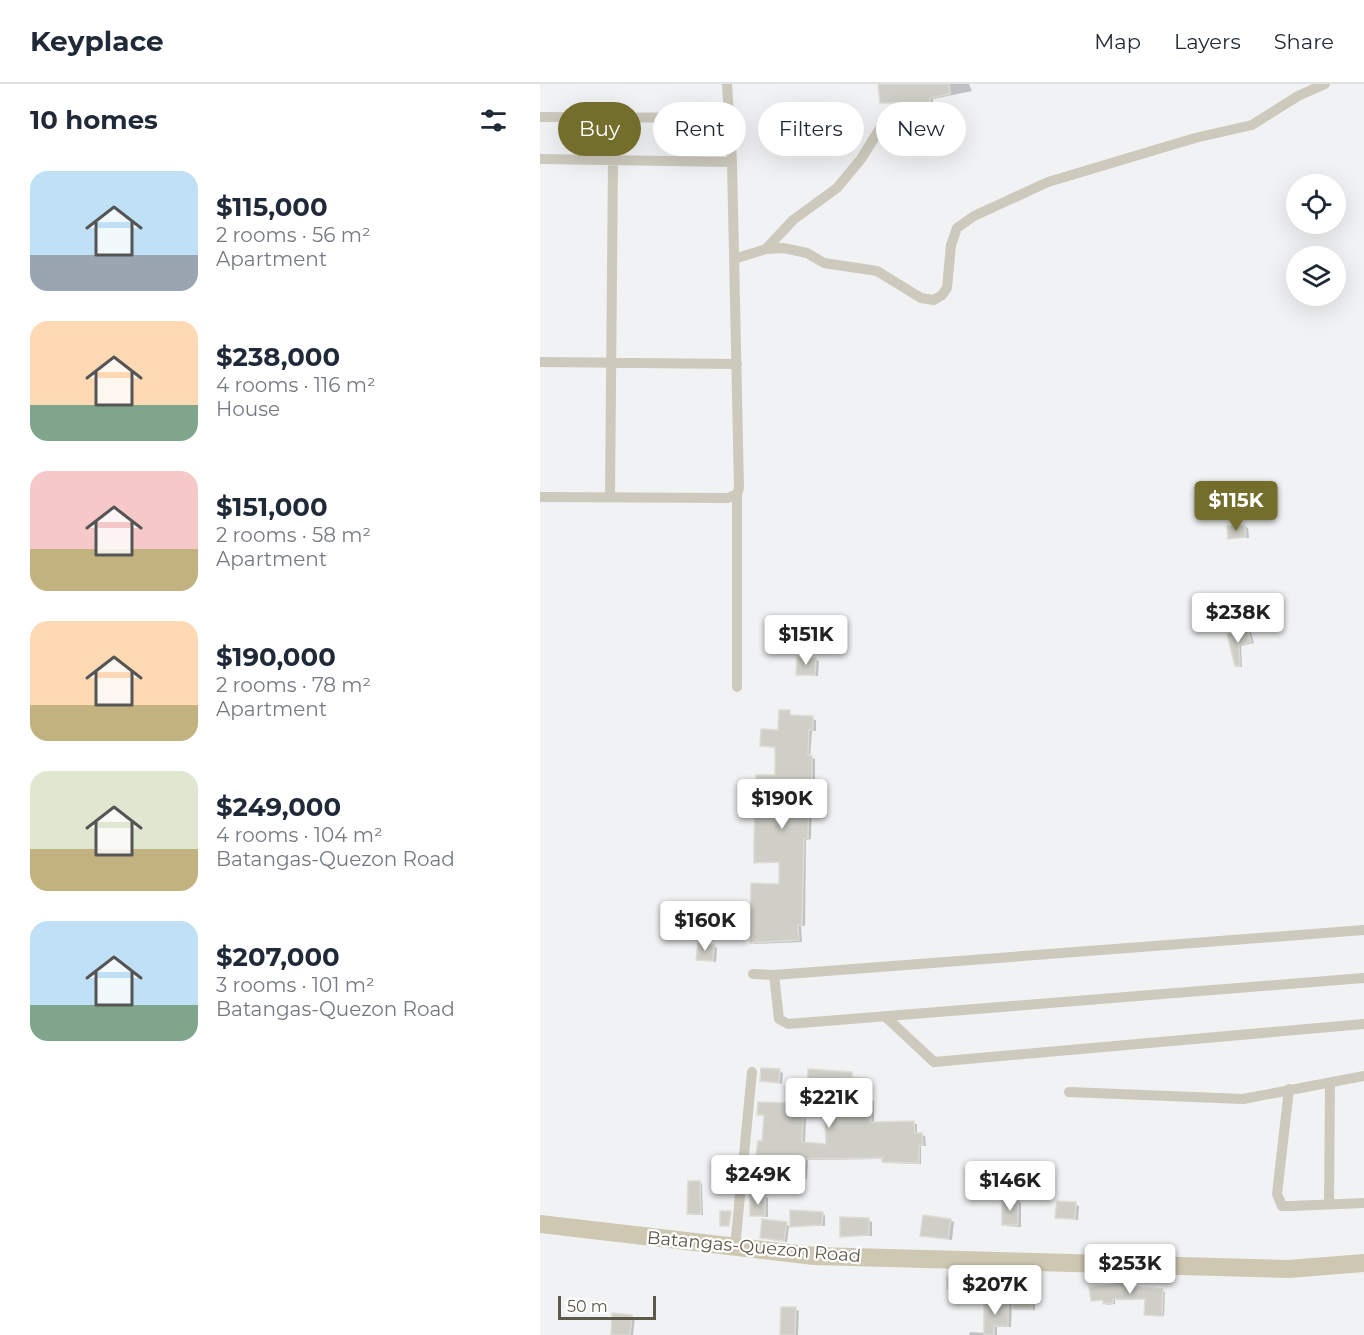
<!DOCTYPE html>
<html lang="en">
<head>
<meta charset="utf-8">
<style>
	:root { --surface:#fff; --page:#f2f2f3; --text:#1f2937; --muted:#747a83; --line:#e0e1e3; --accent:#746e2d }
	body { margin:0; font-family:Montserrat,sans-serif; background:var(--page); color:var(--text); height:100vh; display:flex; flex-direction:column; font-size:22px; white-space:nowrap }
	* { box-sizing:border-box; margin:0 }
	p { font-size:20px; color:var(--muted) }
	.icon { flex:none; width:33px; height:33px; fill:none; stroke:currentColor; stroke-width:2; stroke-linecap:round; stroke-linejoin:round }
	.map { position:relative; flex:1; overflow:hidden }
	.sheet { display:flex; flex-direction:column; background:var(--surface); width:540px }
	.sheet>* { flex:none }
	.guide { position:absolute; left:18px; top:18px; width:570px; height:54px; display:flex; gap:12px }
	.controls { position:absolute; left:746px; top:90px; display:grid; gap:12px }
	.controls a { display:grid; place-items:center; width:60px; height:60px; border-radius:50%; background:var(--surface); box-shadow:0 6px 24px #0002; font-size:30px }
	.scale { position:absolute; left:18px; bottom:15px; width:98px; box-sizing:border-box; padding-left:6px; border:3px solid #5d5949; border-top:0; font-size:16px; line-height:21px; white-space:nowrap; color:#5d5949; -webkit-text-stroke:4px #fff; paint-order:stroke }
	.price { position:absolute; translate:-50% -51px; padding:0 14px; border-radius:6px; background:#fff; color:#222; font-size:20px; line-height:39px; filter:drop-shadow(0 2px 3px #0008) }
	.price::after { content:''; position:absolute; left:50%; top:36px; width:18px; height:14px; margin-left:-9px; background:inherit; clip-path:polygon(0 0,100% 0,50% 100%) }
	.price.selected { background:var(--accent); color:#fff }
	ul { padding:0; list-style:none }
	li { display:flex; align-items:center; gap:18px; height:150px; padding:0 30px }
	li span { display:grid; place-items:center; flex:none; width:168px; height:120px; border-radius:18px; color:#555 }
	li>.icon { margin-inline-start:auto }
	span .icon { width:72px; height:72px; fill:#fffc; stroke-width:1 }
	li b { font-size:26px }
	h2 { display:flex; justify-content:space-between; align-items:center; height:72px; padding:0 30px; font-size:26px }
	.chip { padding:0 21px; border-radius:27px; background:var(--surface); box-shadow:0 6px 24px #0002; font-size:21px; line-height:54px }
	.chip.selected { background:var(--accent); color:#fff }
	header { display:flex; align-items:center; gap:36px; box-sizing:border-box; height:84px; padding:0 30px; background:var(--surface); border-bottom:2px solid var(--line) }
	header strong { font-size:28px }
	nav { display:flex; gap:33px; margin-inline-start:auto; font-size:21px }
	main { display:flex; flex:1; min-height:0 }
	.map>svg:first-child { display:block }
	.shadow { fill:#0003; fill-rule:evenodd }
	.building { fill:#cfcfc8; stroke:#dcdcd5; stroke-width:1.5; fill-rule:evenodd }
	.lines { fill:none; stroke-linecap:round; stroke-linejoin:round }
	.minor { stroke:#cdc9bd; stroke-width:10 }
	.primary { stroke:#cec8b2; stroke-width:18 }
	.labels { text-anchor:middle; dominant-baseline:central; stroke-width:4.5; stroke-linejoin:round; paint-order:stroke }
	.street-label { font-size:18px; fill:#5d5949; stroke:#fff }
</style>
</head>
<body>
<header>
<strong>Keyplace</strong>
<nav><a>Map</a><a>Layers</a><a>Share</a></nav>
</header>
<main>
<section class="sheet">
<h2>10 homes<svg class="icon" aria-label="filters" viewBox="0 0 24 24"><path d="M4 7h16M4 17h16"/><circle cx="9" cy="7" r="2"/><circle cx="15" cy="17" r="2"/></svg></h2>
<ul>
<li><span style="background:linear-gradient(#bfe0f5 70%,#9aa5b1 0)"><svg class="icon" aria-label="home" viewBox="0 0 24 24"><path d="M3 11l9-7 9 7M6 9v11h12V9"/></svg></span><div><b>$115,000</b><p>2 rooms · 56 m²</p><p>Apartment</p></div></li>
<li><span style="background:linear-gradient(#ffd9b3 70%,#7fa58c 0)"><svg class="icon" aria-label="home" viewBox="0 0 24 24"><path d="M3 11l9-7 9 7M6 9v11h12V9"/></svg></span><div><b>$238,000</b><p>4 rooms · 116 m²</p><p>House</p></div></li>
<li><span style="background:linear-gradient(#f6c9c9 65%,#c2b280 0)"><svg class="icon" aria-label="home" viewBox="0 0 24 24"><path d="M3 11l9-7 9 7M6 9v11h12V9"/></svg></span><div><b>$151,000</b><p>2 rooms · 58 m²</p><p>Apartment</p></div></li>
<li><span style="background:linear-gradient(#ffd9b3 70%,#c2b280 0)"><svg class="icon" aria-label="home" viewBox="0 0 24 24"><path d="M3 11l9-7 9 7M6 9v11h12V9"/></svg></span><div><b>$190,000</b><p>2 rooms · 78 m²</p><p>Apartment</p></div></li>
<li><span style="background:linear-gradient(#dfe7d0 65%,#c2b280 0)"><svg class="icon" aria-label="home" viewBox="0 0 24 24"><path d="M3 11l9-7 9 7M6 9v11h12V9"/></svg></span><div><b>$249,000</b><p>4 rooms · 104 m²</p><p>Batangas-Quezon Road</p></div></li>
<li><span style="background:linear-gradient(#bfe0f5 70%,#7fa58c 0)"><svg class="icon" aria-label="home" viewBox="0 0 24 24"><path d="M3 11l9-7 9 7M6 9v11h12V9"/></svg></span><div><b>$207,000</b><p>3 rooms · 101 m²</p><p>Batangas-Quezon Road</p></div></li>
</ul>
</section>
<div class="map">
<svg width="824" height="1251" viewBox="0 0 824 1251">
	<rect width="100%" height="100%" fill="#f1f2f3"/>
	<path class="shadow" d="M353,0H429L432,7L393,15L392,42L377,41L374,40L371,19H341Z
		M704,442L708,444L709,454H689Z
		M708,546L711,548L714,559L701,562L702,583H699L696,581L689,551Z
		M275,575L279,577L278,592L258,590Z
		M249,628L253,633L276,636V647H272L270,673L275,675V693L274,706H272L271,755L266,756L265,842H261L262,858L215,860L212,859L241,801L240,779L216,778L236,692V664L222,662L240,647Z
		M174,862L177,864L176,878L158,875Z
		M239,987L243,989L242,1000L222,996Z
		M311,989L314,995L330,997L329,1015L334,1017V1039L377,1040V1050L385,1052L386,1062H381V1080L346,1079L343,1075L268,1076L267,1095L231,1093L230,1104L219,1102V1090L215,1088L224,1059L225,1032L219,1030L268,1013ZM266,1034H286L288,1061L265,1060Z
		M160,1098L162,1100L163,1131H151L149,1129Z
		M225,1112L228,1114V1133L211,1131Z
		M478,1117L481,1119V1143L467,1142L463,1140Z
		M535,1120L539,1122L538,1136L517,1133Z
		M282,1130L285,1131V1142H251Z
		M329,1136L332,1138V1152H301Z
		M410,1136L414,1138L412,1156L382,1151Z
		M246,1140L249,1142L247,1158L221,1154Z
		M436,1194L439,1196L440,1205L409,1204Z
		M587,1195L590,1204L625,1208L624,1232L606,1230V1215L575,1216V1220L567,1221L565,1217L552,1216Z
		M491,1198L495,1200V1226H478L475,1224Z
		M446,1218L472,1220L471,1243H457V1251H429L430,1248L446,1249Z
		M255,1225L259,1227L258,1251H241Z
		M91,1232L95,1234L93,1251H72Z"/>
	<path class="building" d="M338,0H409L410,10L390,14L389,41H372L370,19H340Z
		M705,441L706,453L688,455L687,442Z
		M708,545L711,558L699,561L700,582H695L687,550Z
		M257,573L276,574L275,591H256Z
		M239,626H250V631L273,632V646H269L268,671L272,672V690L271,705H269L268,754L264,755L262,841H258L259,856L210,859L211,799L239,800V778L214,779V758L216,691H235V663L220,662L221,645L238,646Z
		M158,859L174,861L173,877L156,876Z
		M221,984L240,985L239,999L220,997Z
		M268,985L312,988V993L327,994L326,1013H331V1038L374,1037L375,1049H382L383,1061H379V1079L342,1078V1074L265,1075V1094L228,1092L227,1103H217L218,1089H213L218,1057H222L224,1031H217L218,1018L249,1019V1010L267,1011ZM285,1033L286,1060L262,1058L263,1034Z
		M148,1097H160L161,1130H147Z
		M210,1111H225V1132H210Z
		M462,1115H478V1141H462Z
		M517,1117L536,1118L535,1135L515,1134Z
		M250,1126L283,1128L282,1141L250,1143Z
		M180,1127H191L189,1142H180Z
		M383,1131L411,1135L408,1155L380,1152Z
		M300,1133L329,1134V1151L300,1153Z
		M222,1135L247,1138L244,1157L220,1154Z
		M436,1192L437,1204L407,1205V1193Z
		M574,1194H588V1202L623,1205L622,1232L604,1231L605,1215H573V1219L563,1220V1216L551,1217L549,1203L574,1200Z
		M473,1196H491L492,1225H473Z
		M444,1217H468V1242H454V1251H444Z
		M241,1223H256L255,1251H240Z
		M72,1229L92,1231L90,1251H71Z"/>
	<g class="lines">
		<path class="minor" d="M0,33L189,34
			M0,75L192,78
			M226,165L253,136L297,104L321,75L344,38
			M194,175L226,165L243,164L267,169L284,179L337,187L381,214L394,216L402,211L407,204L411,161L417,144L434,132L508,98L655,54L712,41L758,12L785,0
			M0,278L197,280
			M0,413L188,414L197,410L199,404L192,78L187,0
			M70,413L73,76
			M197,603V410
			M213,890L234,891L824,846
			M234,891L239,935L248,940L824,894
			M347,934L394,978L824,940
			M749,1005L737,1110L742,1122H751L824,1119
			M529,1008L703,1015L824,992
			M789,1120L790,999
			M195,1163L212,988"/>
		<path class="primary" d="M0,1140L274,1172L748,1185L824,1179"/>
	</g>
	<g class="labels">
		<g class="street-label">
			<text transform="translate(214 1163) rotate(5)">Batangas-Quezon Road</text>
		</g>
	</g>
</svg>
<div class="controls">
<a><svg class="icon" aria-label="locate" viewBox="0 0 24 24"><circle cx="12" cy="12" r="6"/><path d="M12 2v4M12 18v4M2 12h4M18 12h4"/></svg></a>
<a><svg class="icon" aria-label="layers" viewBox="0 0 24 24"><path d="M12 4l9 5-9 5-9-5zM3 14l9 5 9-5"/></svg></a>
</div>
<div class="scale">50 m</div>
<b class="price selected" style="left:696px;top:448px">$115K</b>
<b class="price" style="left:698px;top:560px">$238K</b>
<b class="price" style="left:266px;top:582px">$151K</b>
<b class="price" style="left:242px;top:746px">$190K</b>
<b class="price" style="left:165px;top:868px">$160K</b>
<b class="price" style="left:289px;top:1045px">$221K</b>
<b class="price" style="left:218px;top:1122px">$249K</b>
<b class="price" style="left:470px;top:1128px">$146K</b>
<b class="price" style="left:590px;top:1211px">$253K</b>
<b class="price" style="left:455px;top:1232px">$207K</b>
<div class="guide">
<a class="chip selected">Buy</a>
<a class="chip">Rent</a>
<a class="chip">Filters</a>
<a class="chip">New</a>
</div>
</div>
</main>
</body>
</html>
